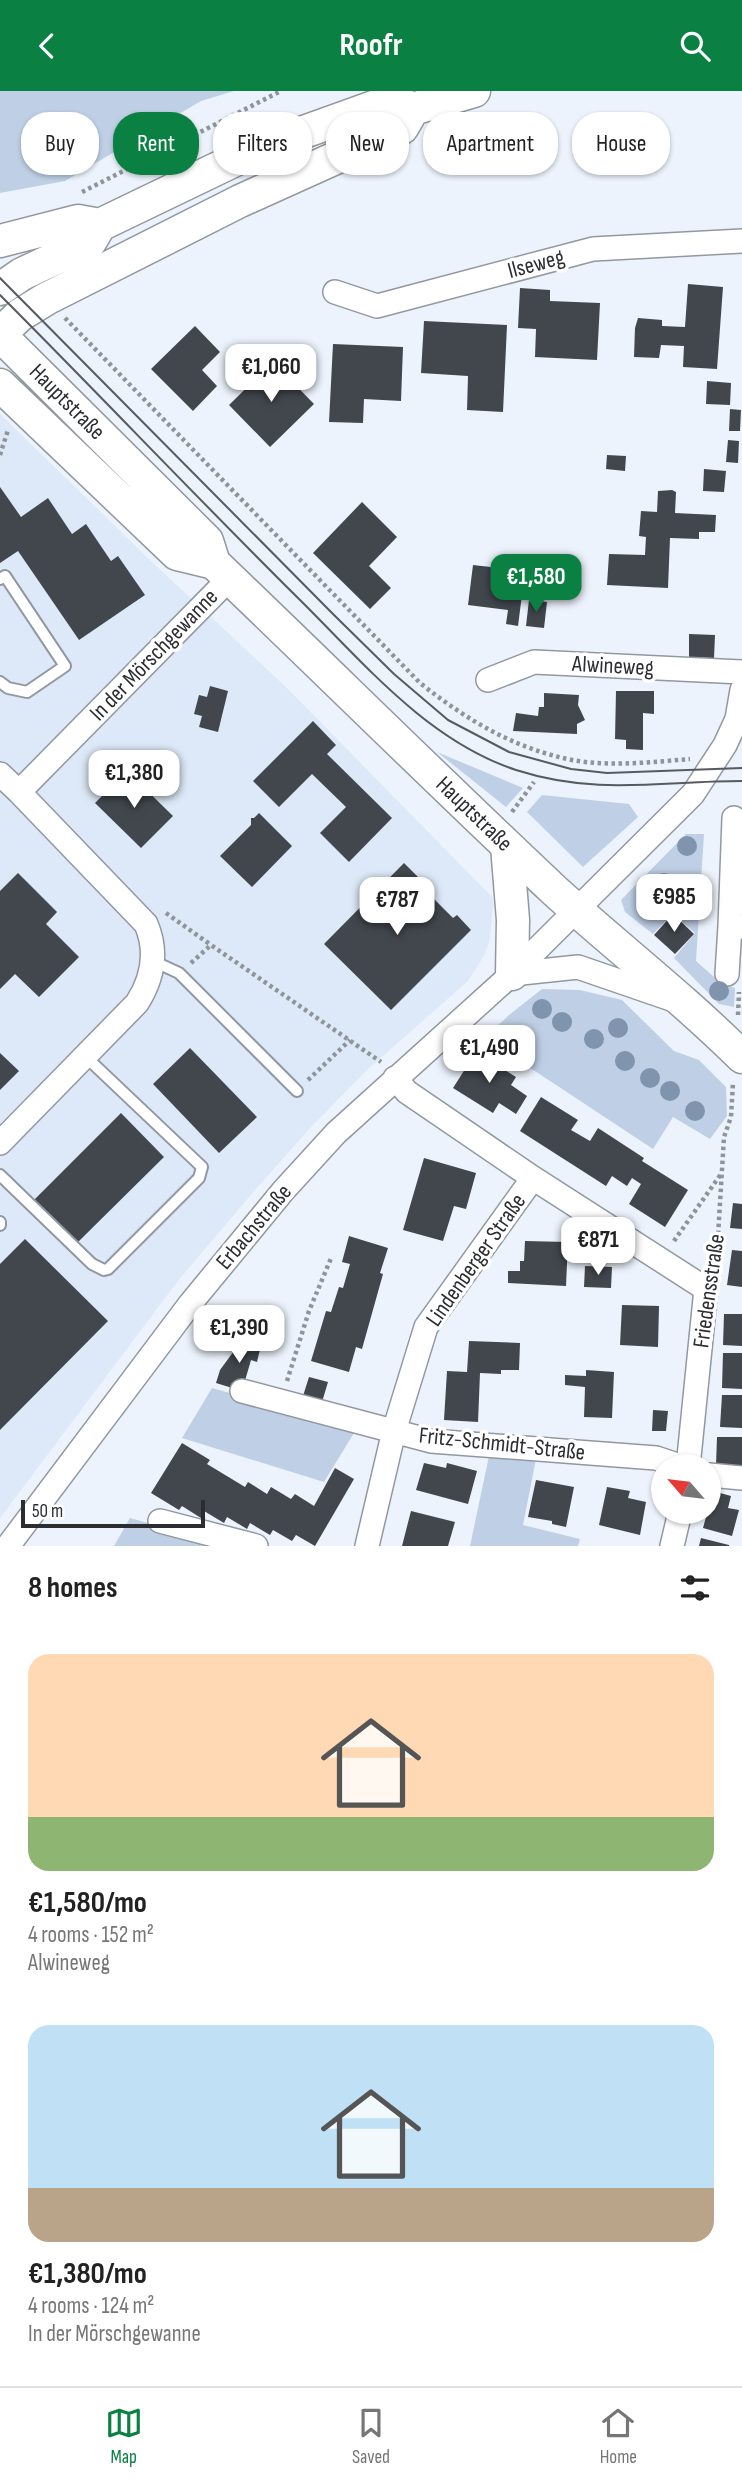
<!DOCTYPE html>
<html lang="en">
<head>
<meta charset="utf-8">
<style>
	:root { --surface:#fff; --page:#f6f6f6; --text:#222; --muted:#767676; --line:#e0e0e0; --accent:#0b8043 }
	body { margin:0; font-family:"Sofia Sans Condensed",sans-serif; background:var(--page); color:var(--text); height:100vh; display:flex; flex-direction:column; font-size:26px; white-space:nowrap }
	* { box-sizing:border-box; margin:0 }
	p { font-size:23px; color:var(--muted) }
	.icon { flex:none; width:38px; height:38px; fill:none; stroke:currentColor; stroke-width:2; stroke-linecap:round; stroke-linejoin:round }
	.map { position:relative; height:1455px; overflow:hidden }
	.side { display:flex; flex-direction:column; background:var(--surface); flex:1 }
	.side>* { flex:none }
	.hud { position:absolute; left:21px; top:21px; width:700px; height:63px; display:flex; gap:14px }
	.needle { width:46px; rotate:298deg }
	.fabs { position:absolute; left:651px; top:1363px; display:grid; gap:14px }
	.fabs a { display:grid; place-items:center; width:70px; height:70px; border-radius:50%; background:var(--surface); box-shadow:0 2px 5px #0004; font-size:35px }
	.scale { position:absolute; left:21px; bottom:18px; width:184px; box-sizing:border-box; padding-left:7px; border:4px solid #2b2d31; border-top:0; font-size:19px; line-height:24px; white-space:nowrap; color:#2b2d31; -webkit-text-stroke:5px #fff; paint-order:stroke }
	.price { position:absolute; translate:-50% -60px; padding:0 16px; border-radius:14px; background:#fff; color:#222; font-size:23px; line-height:46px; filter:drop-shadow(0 2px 4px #0008) }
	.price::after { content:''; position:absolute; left:50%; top:42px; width:21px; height:16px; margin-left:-10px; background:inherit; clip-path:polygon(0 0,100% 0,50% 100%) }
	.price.selected { background:var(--accent); color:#fff }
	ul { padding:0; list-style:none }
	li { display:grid; align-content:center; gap:14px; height:371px; padding:0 28px }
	li span { display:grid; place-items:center; height:217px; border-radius:21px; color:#555 }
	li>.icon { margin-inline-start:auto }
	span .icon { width:126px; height:126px; fill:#fffc; stroke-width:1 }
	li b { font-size:30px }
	h2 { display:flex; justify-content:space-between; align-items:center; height:84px; padding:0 28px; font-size:30px }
	.chip { padding:0 24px; border-radius:28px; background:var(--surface); box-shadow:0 2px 5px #0004; font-size:24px; line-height:63px }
	.chip.selected { background:var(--accent); color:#fff }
	header { display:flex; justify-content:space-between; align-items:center; height:91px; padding:0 28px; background:var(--accent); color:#fff; font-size:32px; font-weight:700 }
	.tabs { display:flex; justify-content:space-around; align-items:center; height:98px; border-top:2px solid var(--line); background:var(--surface); font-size:19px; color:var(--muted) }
	.tabs a { display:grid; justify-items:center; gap:4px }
	.tabs .selected { color:var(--accent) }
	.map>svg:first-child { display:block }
	.built { fill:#dde9f8 }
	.green { fill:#bfd0e6 }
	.building { fill:#42474e }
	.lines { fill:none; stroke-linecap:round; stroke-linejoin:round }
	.lane-casing { stroke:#9298a0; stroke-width:14 }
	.street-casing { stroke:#9298a0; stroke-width:26 }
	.secondary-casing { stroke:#9298a0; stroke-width:35 }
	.path { stroke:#8f949a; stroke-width:4.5; stroke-dasharray:3.5 3.5; stroke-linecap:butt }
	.lane { stroke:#fff; stroke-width:10 }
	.street { stroke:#fff; stroke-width:23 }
	.secondary { stroke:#fff; stroke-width:32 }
	.tram { stroke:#575a5f; stroke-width:2 }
	.tree { fill:#8094ad }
	.labels { text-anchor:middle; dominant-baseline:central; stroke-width:7; stroke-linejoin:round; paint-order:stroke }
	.street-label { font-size:23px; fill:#2b2d31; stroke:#fff }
</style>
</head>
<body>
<header><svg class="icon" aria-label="back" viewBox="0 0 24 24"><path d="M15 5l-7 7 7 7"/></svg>Roofr<svg class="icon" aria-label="search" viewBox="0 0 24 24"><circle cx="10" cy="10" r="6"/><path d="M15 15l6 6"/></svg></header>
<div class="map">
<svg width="742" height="1455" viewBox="0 0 742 1455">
	<rect width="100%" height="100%" fill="#ecf3fc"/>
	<path class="built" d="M0,323L152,471L287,597L492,806L493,815L490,847L485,863L468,890L367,979L311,1036L249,1106L177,1191L0,1427Z"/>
	<path class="green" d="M0,0H234L201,10L65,90L0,102Z
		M437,661L523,697L506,716Z
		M542,704L629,713L638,726L583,776L527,721Z
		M686,743H704L696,870L722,893L735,897L734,916L719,913L674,867L695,842L673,822L653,843L625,821L621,809Z
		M542,898L580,899L622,909L674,960L699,969L726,996L727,1025L710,1048L673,1026L653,1058L485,947L509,924Z
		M212,1297L357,1337L324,1391L182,1347Z
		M489,1365L536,1368L523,1434L580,1448L578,1455H470Z
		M130,1427L230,1455H114Z"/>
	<path class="building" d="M688,193L723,196L717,278L683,276L684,255L661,254L659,267L634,266L635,237L638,227L662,229V235L685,236Z
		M520,197L550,199V210L600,212L597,269L535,266L536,238L518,237Z
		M424,230L507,234L503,321L467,319L468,285L421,282Z
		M195,235L220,261L202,279L217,295L193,320L151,278Z
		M333,253L403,256L401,310L364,308L363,332L329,331Z
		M273,271L314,313L270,356L229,314Z
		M707,290L731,292L730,314L706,313Z
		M730,318L741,319L740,340H729Z
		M728,349L739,350L738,372L726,371Z
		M607,364L626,365L625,380L606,378Z
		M704,378L726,380L724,401L703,400Z
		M0,396L21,426L48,407L72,443L86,433L111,470L118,465L145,504L79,549L18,460L0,472Z
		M672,399L676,401L675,422L716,424L715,441H699V448L670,447L668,497L607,494L609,463L645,464L646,446L639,445L641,420L657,421L658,400Z
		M362,411L397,446L369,475L391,497L370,518L313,462Z
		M473,474L525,480L518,535L506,533L508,519L468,514Z
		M529,509L547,511L544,537L526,535Z
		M689,543L715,544L714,567L689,566Z
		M210,595L228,600L218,641L199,636L202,625L194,623L199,604L207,606Z
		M616,600H654V623L643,622V659L626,658V649L615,648Z
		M544,602L579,604L578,614L585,629L577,633V643L513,640L516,622L538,625L539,616H544Z
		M313,630L336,654L327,663L392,727L349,771L320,742L346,716L312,683L279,716L253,690Z
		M127,680L173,725L141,757L95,712Z
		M259,722L292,755L252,796L220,765L251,734V727H254Z
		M404,772L432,800L429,803L453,827L457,824L471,839L391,919L324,853Z
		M18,782L57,821L46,833L79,866L39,906L15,883L0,898V800Z
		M673,823L694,843L675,863L654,844Z
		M190,957L257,1026L219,1062L153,993Z
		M476,961L516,986L511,994L527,1005L516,1023L499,1012L493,1022L453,997Z
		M0,962L19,980L0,999Z
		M541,1006L578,1029L571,1039L590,1050L598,1037L644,1067L642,1070L688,1099L665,1136L629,1113L641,1093L632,1087L627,1095L612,1085L606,1095L520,1040Z
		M121,1022L164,1066L77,1152L34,1109Z
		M424,1067L476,1082L466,1118L454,1115L443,1150L403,1139Z
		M733,1112L742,1113V1138L730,1137Z
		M349,1145L388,1157L380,1182L383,1183L362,1258L356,1256L349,1281L311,1270L326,1220L331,1221L339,1196L343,1197L350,1173L342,1171Z
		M25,1148L108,1230L0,1339V1173Z
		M525,1150L568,1151L566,1195L508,1192V1180H520V1170H524Z
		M732,1159L742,1160V1196L727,1194Z
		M585,1175L612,1176L611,1197L584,1196Z
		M622,1214L659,1215L658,1256L620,1254Z
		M724,1223H742V1255L723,1254Z
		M242,1249L261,1254L257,1271L251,1269L242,1300L216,1292L220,1279Z
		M469,1250L520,1252L519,1279H501V1283L480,1282L478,1331L444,1329L447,1280L467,1281Z
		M723,1262H742V1298L722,1297Z
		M586,1279L614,1281L612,1327L584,1326L585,1296L565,1294V1284L586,1285Z
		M309,1286L328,1291L322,1311L303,1305Z
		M722,1304H742V1337L720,1336Z
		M653,1319L668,1320L666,1340H652Z
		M717,1346H742V1375L716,1374Z
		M182,1352L210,1369L207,1373L245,1396L248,1391L267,1403L271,1396L291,1408L295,1403L314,1415L335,1377L354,1388L315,1455L296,1444L292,1450L273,1439L270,1444L250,1432L247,1438L227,1426L224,1432L204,1420L201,1427L182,1415L179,1419L151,1402Z
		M424,1372L446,1377L447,1372L477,1380L468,1413L416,1399Z
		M536,1389L574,1396L566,1436L552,1433V1430L528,1426Z
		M607,1396L630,1400L628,1407L646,1411L640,1444L599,1434Z
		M713,1400L731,1405L728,1417L739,1419L732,1445L703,1437Z
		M411,1420L455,1431L448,1455H402Z
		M701,1447L729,1454V1455H699Z"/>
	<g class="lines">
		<defs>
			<path id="lane" d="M0,488L5,485L65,575L27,601L8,597L0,591
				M153,870L179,882L297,1000
				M0,1084L92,1173L104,1179L108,1178L199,1087L202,1076L86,966
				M0,1131V1134"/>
			<path id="street" d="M335,201L377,215L593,158L742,150
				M488,589L534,571L742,581
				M0,683L19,701L230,487
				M730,835L734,727
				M512,883L578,876L674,909
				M727,883L730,835L742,836
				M395,987L407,1001L533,1087L706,1198L688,1376
				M0,1052L137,912C153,887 158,861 146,833L19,701
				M242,1300L431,1350L656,1367L683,1376
				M709,1384L742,1387
				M160,1430L256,1455
				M8,1455L190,1213L283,1100L336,1042L512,883L693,703L725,654L737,628L742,599
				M367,1455L394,1340L426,1236L533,1087
				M672,1455L680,1421"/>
			<path id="secondary" d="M0,150L78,130L100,134L262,56L393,9L413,18L474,0
				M0,198L22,183L90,151L100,134
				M0,243L20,224L46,208L240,110L402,37L413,18
				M0,244L207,450L214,472C328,581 440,692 555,800C617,856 683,907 742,966
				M0,294L177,463L214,472
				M507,755L513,829L512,883"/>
		</defs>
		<use href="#lane" class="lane-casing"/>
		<use href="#street" class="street-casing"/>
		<use href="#secondary" class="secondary-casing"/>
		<path class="path" d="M82,101L281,0
			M65,227L420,592C467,629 513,657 572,669C609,676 653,671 690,668
			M0,364L8,339
			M512,721L534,691
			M166,822L211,854
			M191,872L211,854L381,971
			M738,924L739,901
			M308,989L350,949
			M674,1150L721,1083
			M716,1178L724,1046L731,1026L733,992
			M287,1290L309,1220L332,1165"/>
		<use href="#lane" class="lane"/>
		<use href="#street" class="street"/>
		<use href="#secondary" class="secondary"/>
		<path class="tram" d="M0,187L334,524L394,583L448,629L509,661L571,678L607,682L742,677
			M0,204C100,304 197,407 297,506C363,571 426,649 516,679C597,705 661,690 742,690"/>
	</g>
	<g class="tree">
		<circle cx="687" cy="755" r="10"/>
		<circle cx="664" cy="792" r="10"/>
		<circle cx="719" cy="900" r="10"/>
		<circle cx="542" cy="918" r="10"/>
		<circle cx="562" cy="931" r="10"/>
		<circle cx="618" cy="937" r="10"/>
		<circle cx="594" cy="948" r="10"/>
		<circle cx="625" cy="970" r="10"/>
		<circle cx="650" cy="987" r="10"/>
		<circle cx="670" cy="1000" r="10"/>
		<circle cx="695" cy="1020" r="10"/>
	</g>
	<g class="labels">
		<g class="street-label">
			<text transform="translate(536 173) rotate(-15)">Ilseweg</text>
			<text transform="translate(67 311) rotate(45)">Hauptstraße</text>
			<text transform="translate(154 564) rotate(-46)">In der Mörschgewanne</text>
			<text transform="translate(613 575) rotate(3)">Alwineweg</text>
			<text transform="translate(474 723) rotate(44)">Hauptstraße</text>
			<text transform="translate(254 1136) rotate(-50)">Erbachstraße</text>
			<text transform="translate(476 1169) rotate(-55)">Lindenberger Straße</text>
			<text transform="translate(709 1200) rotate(-82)">Friedensstraße</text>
			<text transform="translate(502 1353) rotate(6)">Fritz-Schmidt-Straße</text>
		</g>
	</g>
</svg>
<div class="fabs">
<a><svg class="needle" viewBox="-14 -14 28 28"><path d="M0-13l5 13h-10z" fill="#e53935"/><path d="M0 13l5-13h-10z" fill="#767676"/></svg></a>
</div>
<div class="scale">50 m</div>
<b class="price" style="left:271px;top:313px">€1,060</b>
<b class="price selected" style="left:536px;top:523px">€1,580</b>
<b class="price" style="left:134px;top:719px">€1,380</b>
<b class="price" style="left:674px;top:843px">€985</b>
<b class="price" style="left:397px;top:846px">€787</b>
<b class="price" style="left:489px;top:994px">€1,490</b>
<b class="price" style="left:598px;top:1186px">€871</b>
<b class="price" style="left:239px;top:1274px">€1,390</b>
<div class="hud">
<a class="chip">Buy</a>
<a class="chip selected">Rent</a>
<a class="chip">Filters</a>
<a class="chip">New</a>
<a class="chip">Apartment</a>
<a class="chip">House</a>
</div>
</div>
<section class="side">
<h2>8 homes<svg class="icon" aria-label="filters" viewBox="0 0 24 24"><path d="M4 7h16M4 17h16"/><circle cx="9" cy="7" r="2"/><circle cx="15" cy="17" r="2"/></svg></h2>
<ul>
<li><span style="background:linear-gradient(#ffd9b3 75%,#8fb573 0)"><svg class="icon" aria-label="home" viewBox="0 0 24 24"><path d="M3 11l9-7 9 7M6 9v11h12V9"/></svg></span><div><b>€1,580/mo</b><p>4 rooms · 152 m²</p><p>Alwineweg</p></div></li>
<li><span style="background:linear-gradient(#bfe0f5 75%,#b9a48a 0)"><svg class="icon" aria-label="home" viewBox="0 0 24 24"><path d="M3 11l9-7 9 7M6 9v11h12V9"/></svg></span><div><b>€1,380/mo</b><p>4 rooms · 124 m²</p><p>In der Mörschgewanne</p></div></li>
</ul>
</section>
<nav class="tabs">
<a class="selected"><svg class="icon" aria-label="map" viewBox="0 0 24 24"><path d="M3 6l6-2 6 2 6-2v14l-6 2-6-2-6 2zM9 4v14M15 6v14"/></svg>Map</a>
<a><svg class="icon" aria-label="saved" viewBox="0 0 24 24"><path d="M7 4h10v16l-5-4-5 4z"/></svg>Saved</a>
<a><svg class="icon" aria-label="home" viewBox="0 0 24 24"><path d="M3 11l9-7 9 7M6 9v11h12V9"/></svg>Home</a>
</nav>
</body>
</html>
